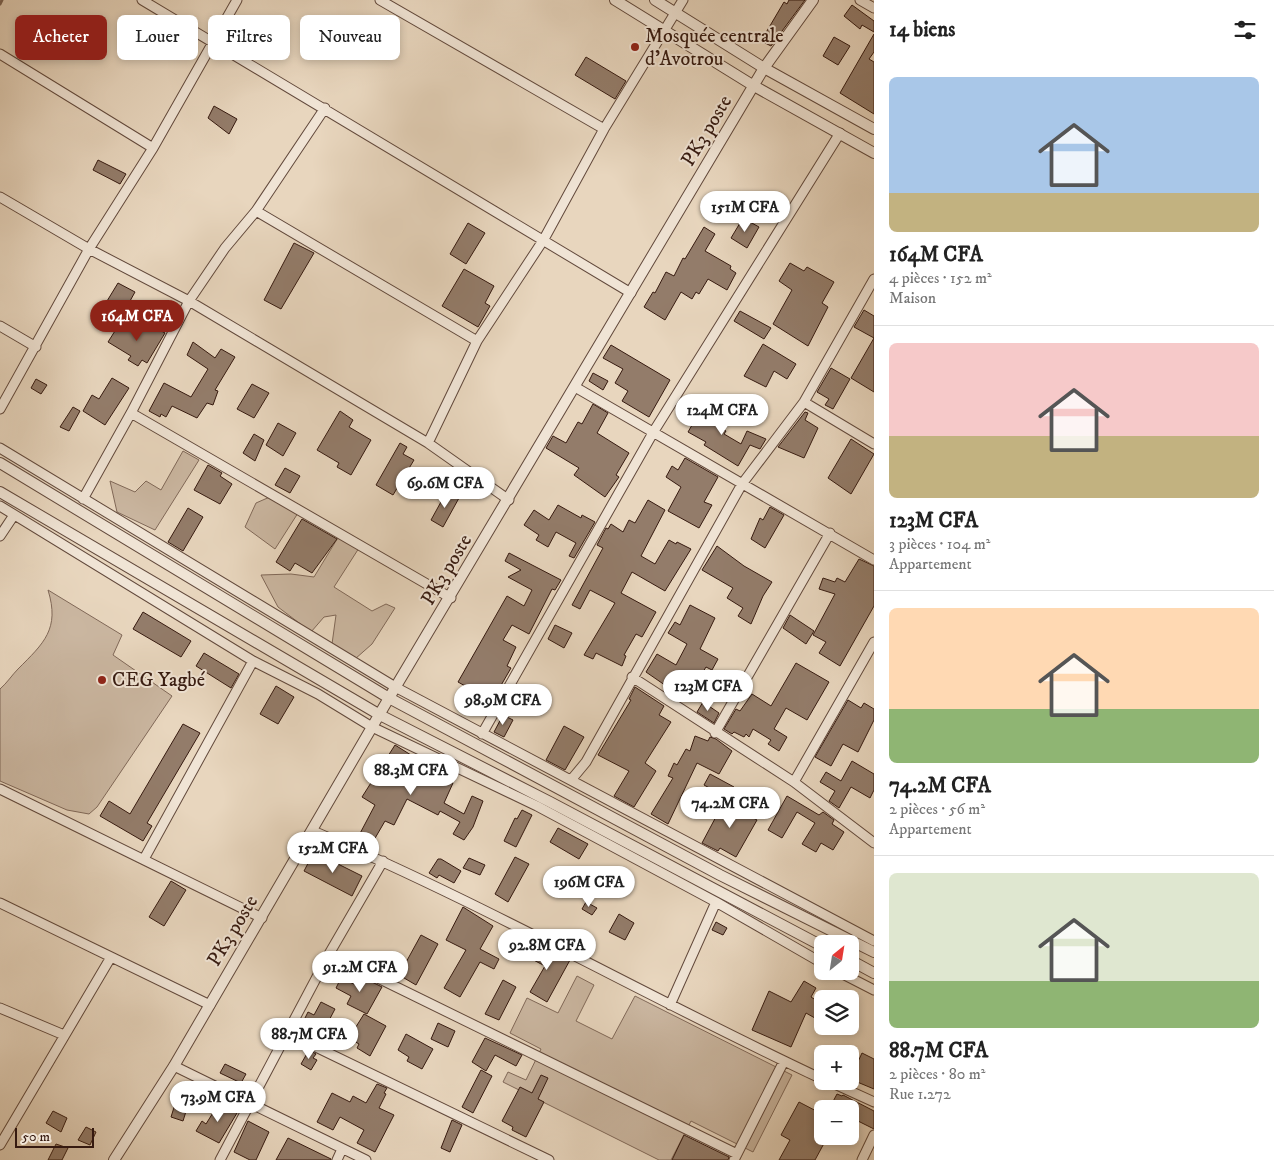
<!DOCTYPE html>
<html lang="fr">
<head>
<meta charset="utf-8">
<style>
	:root { --surface:#fff; --page:#f2f2f2; --text:#222; --muted:#767676; --line:#e0e0e0; --accent:#8f2418 }
	body { margin:0; font-family:"IM FELL DW Pica",serif; background:var(--page); color:var(--text); height:100vh; display:flex; flex-direction:column; font-size:19px; white-space:nowrap }
	* { box-sizing:border-box; margin:0 }
	p { font-size:16px; color:var(--muted) }
	.icon { flex:none; width:28px; height:28px; fill:none; stroke:currentColor; stroke-width:2; stroke-linecap:round; stroke-linejoin:round }
	.map { position:relative; flex:1; overflow:hidden }
	.details { display:flex; flex-direction:column; background:var(--surface); width:400px }
	.details>* { flex:none }
	.banner { position:absolute; left:15px; top:15px; width:475px; height:45px; display:flex; gap:10px }
	.needle { width:32px; rotate:30deg }
	.tools { position:absolute; left:814px; top:935px; display:grid; gap:10px }
	.tools a { display:grid; place-items:center; width:45px; height:45px; border-radius:8px; background:var(--surface); box-shadow:0 2px 8px #0003; font-size:25px }
	.scale { position:absolute; left:15px; bottom:12px; width:79px; box-sizing:border-box; padding-left:5px; border:2px solid #361a10; border-top:0; font-size:14px; line-height:18px; white-space:nowrap; color:#361a10; -webkit-text-stroke:4px #f0e4d5; paint-order:stroke }
	.price { position:absolute; translate:-50% -42px; padding:0 11px; border-radius:18px; background:#fff; color:#222; font-size:16px; line-height:32px; filter:drop-shadow(0 1px 2px #0008) }
	.price::after { content:''; position:absolute; left:50%; top:30px; width:15px; height:11px; margin-left:-8px; background:inherit; clip-path:polygon(0 0,100% 0,50% 100%) }
	.price.current { background:var(--accent); color:#fff }
	ul { padding:0; list-style:none }
	li { display:grid; align-content:center; gap:10px; height:265px; padding:0 15px }
	li+li { border-top:1px solid var(--line) }
	li span { display:grid; place-items:center; height:155px; border-radius:8px; color:#555 }
	li>.icon { margin-inline-start:auto }
	span .icon { width:90px; height:90px; fill:#fffc; stroke-width:1 }
	li b { font-size:21px }
	h2 { display:flex; justify-content:space-between; align-items:center; height:60px; padding:0 15px; font-size:21px }
	.tag { padding:0 18px; border-radius:8px; background:var(--surface); box-shadow:0 2px 8px #0003; font-size:18px; line-height:45px }
	.tag.current { background:var(--accent); color:#fff }
	main { display:flex; flex:1; min-height:0 }
	.map>svg:first-child { display:block }
	.green { fill:#cab6a0; stroke:#806858 }
	.lines { fill:none; stroke-linecap:round; stroke-linejoin:round }
	.stream { stroke:#7c6455; stroke-width:3 }
	.building { fill:#937c6a; stroke:#361a10 }
	.minor-casing { stroke:#62493c; stroke-width:11 }
	.tertiary-casing { stroke:#62493c; stroke-width:12 }
	.minor { stroke:#f0e4d5; stroke-width:9 }
	.tertiary { stroke:#f0e4d5; stroke-width:10 }
	.poi-dot { fill:#8f2418; stroke:#f0e4d5; stroke-width:2 }
	.labels { text-anchor:middle; dominant-baseline:central; stroke-width:4; stroke-linejoin:round; paint-order:stroke }
	.poi-label { font-size:20px; fill:#361a10; stroke:#f0e4d5; text-anchor:start }
	.street-label { font-size:20px; fill:#361a10; stroke:#f0e4d5 }
</style>
</head>
<body>
<main>
<div class="map">
<svg width="874" height="1160" viewBox="0 0 874 1160">
	<rect width="100%" height="100%" fill="#e8d6be"/>
	<filter id="stains"><feTurbulence type="fractalNoise" baseFrequency=".004" numOctaves="4"/><feColorMatrix values="0 0 0 0 .2 0 0 0 0 .09 0 0 0 0 .02 0 0 0 .5 -.17"/></filter>
	<radialGradient id="worn" r=".72"><stop offset=".6" stop-color="#630" stop-opacity="0"/><stop offset="1" stop-color="#630" stop-opacity=".3"/></radialGradient>
	<path class="green" d="M183,451L199,460L155,530L117,512L110,481L135,492L146,481L161,490Z
		M272,496L298,513L275,549L245,527L256,503Z
		M339,536L359,548L334,587L372,611L386,604L395,608L372,644L355,659L332,644L336,615L324,617L311,632L278,607L261,575L291,574L314,577Z
		M48,590L122,635L113,655L172,696L97,807L89,814L67,810L0,781V689C7,683 12,675 18,669C44,643 60,629 48,590Z
		M577,976L594,985L576,1021L612,1039L635,996L792,1075L753,1152L691,1121L671,1160H659L503,1082L508,1072L526,1080L541,1049L510,1033L527,998L558,1013Z"/>
	<g class="lines">
		<path class="stream" d="M0,4L2,0"/>
	</g>
	<path class="building" d="M789,0H805L771,46L761,41L784,2L787,4Z
		M852,5L874,21V32L862,25L860,29L844,16Z
		M874,34V52L869,59L874,62V114L840,93Z
		M834,37L850,46L838,65L823,56Z
		M586,57L626,81L615,99L575,75Z
		M214,106L237,119L229,134L208,118Z
		M98,160L126,174L120,184L93,170Z
		M743,218L759,227L747,248L731,238Z
		M468,223L485,233L466,264L450,254Z
		M704,227L715,234L705,251L731,266L730,269L736,273L727,290L708,279L699,294L696,292L692,299L681,292L665,320L644,307L653,292L655,293L666,272L674,276L683,258L685,259Z
		M294,243L314,253L281,309L264,300Z
		M790,263L804,271L807,267L834,282L822,303L828,307L808,346L773,324L792,290L779,281Z
		M464,269L494,286L485,303L490,306L478,327L442,306Z
		M118,283L135,292L120,319L104,306Z
		M864,310L874,316V392L851,378L874,338L854,327Z
		M740,311L771,328L764,339L734,321Z
		M143,321L165,333L147,363L142,360L138,366L128,360L131,356L108,342L120,323L137,333Z
		M193,342L215,358L221,349L235,357L215,390L218,391L213,405L207,403L197,418L172,406L166,417L161,414L160,417L149,411L164,383L191,397L208,369L187,355Z
		M763,344L796,364L787,379L774,371L766,387L744,376Z
		M611,345L670,380L649,417L622,401L628,391L615,383L623,369L603,358Z
		M831,368L850,379L833,409L825,405L829,399L817,392Z
		M593,373L608,381L603,390L589,381Z
		M112,378L129,388L105,425L83,411L92,395L99,399Z
		M36,379L47,385L41,394L31,388Z
		M252,384L269,393L254,418L237,409Z
		M706,401L719,408L711,422L726,431L724,434L741,444L747,431L766,439L760,449L750,445L738,466L704,445L706,442L688,432Z
		M593,404L608,413L597,433L629,453L616,475L619,477L605,497L574,475L579,468L546,448L553,436L566,443L578,422L582,424Z
		M73,407L80,411L69,431L60,427Z
		M340,411L353,420L349,427L371,440L351,475L337,467L339,463L317,450Z
		M805,412L808,413L805,420L818,428L804,458L778,447Z
		M278,423L296,433L283,456L266,445Z
		M254,434L264,440L255,461L243,453Z
		M851,439L874,454L851,494L828,478Z
		M400,443L407,447L403,454L414,460L393,495L376,485Z
		M685,458L718,477L704,502L712,505L699,528L668,511L681,487L666,477L672,466L678,470Z
		M208,465L222,473L220,476L232,484L220,504L194,490Z
		M285,468L300,476L290,493L275,485Z
		M447,491L459,498L443,527L431,520Z
		M648,500L665,510L641,556L655,564L669,540L676,544L677,542L691,549L665,591L632,572L621,593L656,612L642,637L636,634L624,655L626,656L622,666L596,653L593,659L584,655L615,603L590,590L580,609L572,605L603,548L597,545L606,528L608,529L611,524L623,532L629,520L635,523Z
		M558,505L581,518L582,515L595,522L574,558L569,556L576,543L556,532L548,547L536,540L539,535L524,525L534,510L549,520Z
		M770,507L784,515L765,548L751,539L760,518L763,520Z
		M188,508L203,517L183,551L168,542Z
		M302,519L337,539L312,573L295,563L290,571L276,562Z
		M717,546L744,566L772,582L763,596L751,624L738,616L743,608L727,598L733,588L702,570Z
		M509,553L561,580L555,590L552,589L529,634L512,625L503,640L516,647L507,666L511,668L492,701L458,682L507,596L524,606L532,590L508,577L521,570L505,561Z
		M859,559L874,566V606L840,666L819,653L826,642L813,635L835,594L819,589L823,578L835,582L837,578L845,582Z
		M690,605L715,618L700,649L718,659L712,670L706,667L695,685L680,676L672,690L646,672L657,654L676,665L687,644L668,633L675,622L680,625Z
		M143,612L191,641L181,657L133,629Z
		M790,615L814,631L806,644L783,628Z
		M555,625L572,633L564,648L548,639Z
		M204,653L239,674L231,688L196,666Z
		M796,663L829,682L807,720L786,708L774,729L787,737L779,751L768,744L771,740L753,729L749,737L746,734L744,737L734,732L732,734L724,729L736,709L740,711L752,694L771,706Z
		M276,686L294,697L278,724L260,714Z
		M635,687L664,706L659,715L671,722L645,763L656,771L634,807L614,796L629,771L598,755L631,700L629,699Z
		M848,700L861,708L864,703L874,709V720L858,752L843,744L831,766L815,757Z
		M703,702L719,713L714,723L697,712Z
		M503,715L513,720L504,737L494,732Z
		M183,724L200,733L147,823L152,826L143,841L100,816L109,801L130,814Z
		M564,726L584,737L565,770L546,760Z
		M695,736L708,741L710,737L716,739L732,751L719,774L697,763L668,824L651,814L673,778L668,776L674,763L677,765L686,749L690,751Z
		M395,745L411,755L407,761L429,772L431,769L438,772L437,775L453,783L444,803L464,814L472,796L483,801L473,827L464,840L453,834L460,822L440,811L438,815L407,799L394,825L385,821L374,840L371,838L367,847L356,841L375,805L362,797Z
		M852,761L874,774V790L870,798L851,787L839,808L829,801L835,791L820,782L826,772L841,781Z
		M710,774L734,787L728,798L704,785Z
		M787,796L819,815L823,812L834,820L832,824L844,832L833,850L821,843L816,852L802,844L815,823L797,812L782,838L768,830Z
		M726,798L743,807L740,811L757,820L736,857L720,848L718,851L702,843Z
		M522,810L532,815L516,847L504,841L515,818L517,819Z
		M558,828L588,844L579,859L550,842Z
		M314,852L362,876L352,896L304,871Z
		M515,857L529,864L508,902L495,894Z
		M469,858L485,865L480,875L463,868Z
		M438,859H441L461,871L454,883L439,875L437,878L429,873Z
		M171,881L186,890L164,926L149,917Z
		M586,902L597,908L592,915L582,909Z
		M463,907L493,926L480,949L499,959L494,969L480,962L460,997L444,988L466,950L446,940Z
		M619,914L634,923L625,940L609,932Z
		M716,922L727,928L723,935L712,930Z
		M421,935L438,944L416,985L399,975Z
		M530,943L557,957L559,955L570,960L547,1002L530,992L545,966L524,955Z
		M360,976L382,987L367,1014L347,1004L351,996L336,988L341,978L356,985Z
		M503,980L516,987L499,1020L485,1014Z
		M804,981L816,988L811,997L822,1004V1022L806,1013L791,1047L752,1030L769,991L791,1002Z
		M321,1002L335,1009L324,1030L304,1020L308,1012L314,1015Z
		M364,1014L386,1026L370,1056L357,1048L359,1044L349,1038Z
		M438,1023L455,1031L448,1047L431,1039Z
		M406,1034L433,1049L422,1069L407,1061L409,1057L398,1050Z
		M485,1038L522,1055L516,1066L495,1055L486,1071L472,1062Z
		M309,1050L316,1054L313,1058L317,1060L311,1070L301,1064Z
		M862,1053L874,1059V1089L850,1079Z
		M225,1064L246,1074L241,1083L220,1073Z
		M481,1070L492,1076L473,1113L462,1107Z
		M541,1075L548,1078L538,1099L544,1102L526,1137L512,1130L513,1127L502,1121L520,1087L532,1093Z
		M377,1084L387,1088L384,1093L386,1094L379,1108L394,1115L375,1152L357,1143L364,1130L340,1117L333,1130L317,1122L332,1093L350,1102L353,1096L366,1103Z
		M837,1094L842,1096L843,1095L874,1111V1129L850,1117V1109H829Z
		M176,1101L188,1105L183,1121L171,1117Z
		M799,1102L822,1114V1136H828L815,1160H779L790,1140L781,1135Z
		M219,1103L237,1113L219,1143L196,1131L202,1121L206,1124Z
		M53,1111L67,1118L61,1132L46,1123Z
		M452,1120L462,1125L450,1152L441,1148Z
		M248,1121L269,1132L256,1160H250L234,1152Z
		M86,1127L96,1132L90,1145L78,1140Z
		M684,1135L729,1157L728,1160H672Z
		M288,1138L331,1159V1160H276Z
		M56,1144L68,1148L62,1160H48Z"/>
	<g class="lines">
		<defs>
			<path id="minor" d="M142,0L631,293
				M380,0L604,129
				M860,0L874,8
				M0,54L153,148
				M0,197L89,249L189,301L428,443L509,500
				M256,211L477,341
				M0,326L36,347
				M575,387L874,560
				M804,402L874,444
				M0,409L89,249L153,148L237,0
				M131,413L451,598
				M428,443L477,341L544,239L604,129L683,0
				M0,448L397,688L874,941
				M83,499L131,413L189,301L225,248L256,211L325,108
				M0,506L253,661L318,694L372,727L537,806L716,902L822,963
				M0,536L14,515
				M632,677L794,782L874,843
				M715,733L830,533
				M482,734L654,431L840,133
				M571,780L586,762L742,484L804,402L874,279
				M794,782L874,642
				M0,789L262,918
				M313,831C487,905 651,999 822,1079
				M144,859L253,661
				M0,903L210,1005
				M329,954L737,1154
				M837,971L874,990
				M670,1005L716,902
				M0,1008L64,1035
				M287,1033L549,1160
				M174,1066L366,1160
				M828,1081L874,1102
				M0,1145L111,957
				M220,1160L329,954L383,861
				M337,1160L342,1149
				M734,1160L784,1061
				M862,1160L874,1135"/>
			<path id="tertiary" d="M615,0L754,86L874,153
				M655,0L764,68L874,129
				M0,463L389,698L720,875L874,952
				M0,492L380,715L550,802L822,946
				M850,960L874,973
				M114,1160L174,1066L389,698L764,68L813,0"/>
		</defs>
		<use href="#minor" class="minor-casing"/>
		<use href="#tertiary" class="tertiary-casing"/>
		<use href="#minor" class="minor"/>
		<use href="#tertiary" class="tertiary"/>
	</g>
	<g class="poi-dot">
		<circle cx="635" cy="47" r="5"/>
		<circle cx="102" cy="680" r="5"/>
	</g>
	<g class="labels">
		<g class="poi-label">
			<text x="645" y="36">Mosquée centrale<tspan x="645" dy="23">d'Avotrou</tspan></text>
			<text x="112" y="680">CEG Yagbé</text>
		</g>
		<g class="street-label">
			<text transform="translate(707 131) rotate(-59)">PK3 poste</text>
			<text transform="translate(447 570) rotate(-59)">PK3 poste</text>
			<text transform="translate(233 931) rotate(-59)">PK3 poste</text>
		</g>
	</g>
	<rect width="100%" height="100%" filter="url(#stains)"/>
	<rect width="100%" height="100%" fill="url(#worn)"/>
</svg>
<div class="tools">
<a><svg class="needle" viewBox="-14 -14 28 28"><path d="M0-13l5 13h-10z" fill="#e53935"/><path d="M0 13l5-13h-10z" fill="#767676"/></svg></a>
<a><svg class="icon" aria-label="layers" viewBox="0 0 24 24"><path d="M12 4l9 5-9 5-9-5zM3 14l9 5 9-5"/></svg></a>
<a>+</a>
<a>−</a>
</div>
<div class="scale">50 m</div>
<b class="price" style="left:745px;top:233px">151M CFA</b>
<b class="price current" style="left:137px;top:342px">164M CFA</b>
<b class="price" style="left:722px;top:436px">124M CFA</b>
<b class="price" style="left:445px;top:509px">69.6M CFA</b>
<b class="price" style="left:708px;top:712px">123M CFA</b>
<b class="price" style="left:503px;top:726px">98.9M CFA</b>
<b class="price" style="left:411px;top:796px">88.3M CFA</b>
<b class="price" style="left:730px;top:829px">74.2M CFA</b>
<b class="price" style="left:333px;top:874px">152M CFA</b>
<b class="price" style="left:589px;top:908px">196M CFA</b>
<b class="price" style="left:547px;top:971px">92.8M CFA</b>
<b class="price" style="left:360px;top:993px">91.2M CFA</b>
<b class="price" style="left:309px;top:1060px">88.7M CFA</b>
<b class="price" style="left:218px;top:1123px">73.9M CFA</b>
<div class="banner">
<a class="tag current">Acheter</a>
<a class="tag">Louer</a>
<a class="tag">Filtres</a>
<a class="tag">Nouveau</a>
</div>
</div>
<section class="details">
<h2>14 biens<svg class="icon" aria-label="filters" viewBox="0 0 24 24"><path d="M4 7h16M4 17h16"/><circle cx="9" cy="7" r="2"/><circle cx="15" cy="17" r="2"/></svg></h2>
<ul>
<li><span style="background:linear-gradient(#a9c7e8 75%,#c2b280 0)"><svg class="icon" aria-label="home" viewBox="0 0 24 24"><path d="M3 11l9-7 9 7M6 9v11h12V9"/></svg></span><div><b>164M CFA</b><p>4 pièces · 152 m²</p><p>Maison</p></div></li>
<li><span style="background:linear-gradient(#f6c9c9 60%,#c2b280 0)"><svg class="icon" aria-label="home" viewBox="0 0 24 24"><path d="M3 11l9-7 9 7M6 9v11h12V9"/></svg></span><div><b>123M CFA</b><p>3 pièces · 104 m²</p><p>Appartement</p></div></li>
<li><span style="background:linear-gradient(#ffd9b3 65%,#8fb573 0)"><svg class="icon" aria-label="home" viewBox="0 0 24 24"><path d="M3 11l9-7 9 7M6 9v11h12V9"/></svg></span><div><b>74.2M CFA</b><p>2 pièces · 56 m²</p><p>Appartement</p></div></li>
<li><span style="background:linear-gradient(#dfe7d0 70%,#8fb573 0)"><svg class="icon" aria-label="home" viewBox="0 0 24 24"><path d="M3 11l9-7 9 7M6 9v11h12V9"/></svg></span><div><b>88.7M CFA</b><p>2 pièces · 80 m²</p><p>Rue 1.272</p></div></li>
</ul>
</section>
</main>
</body>
</html>
